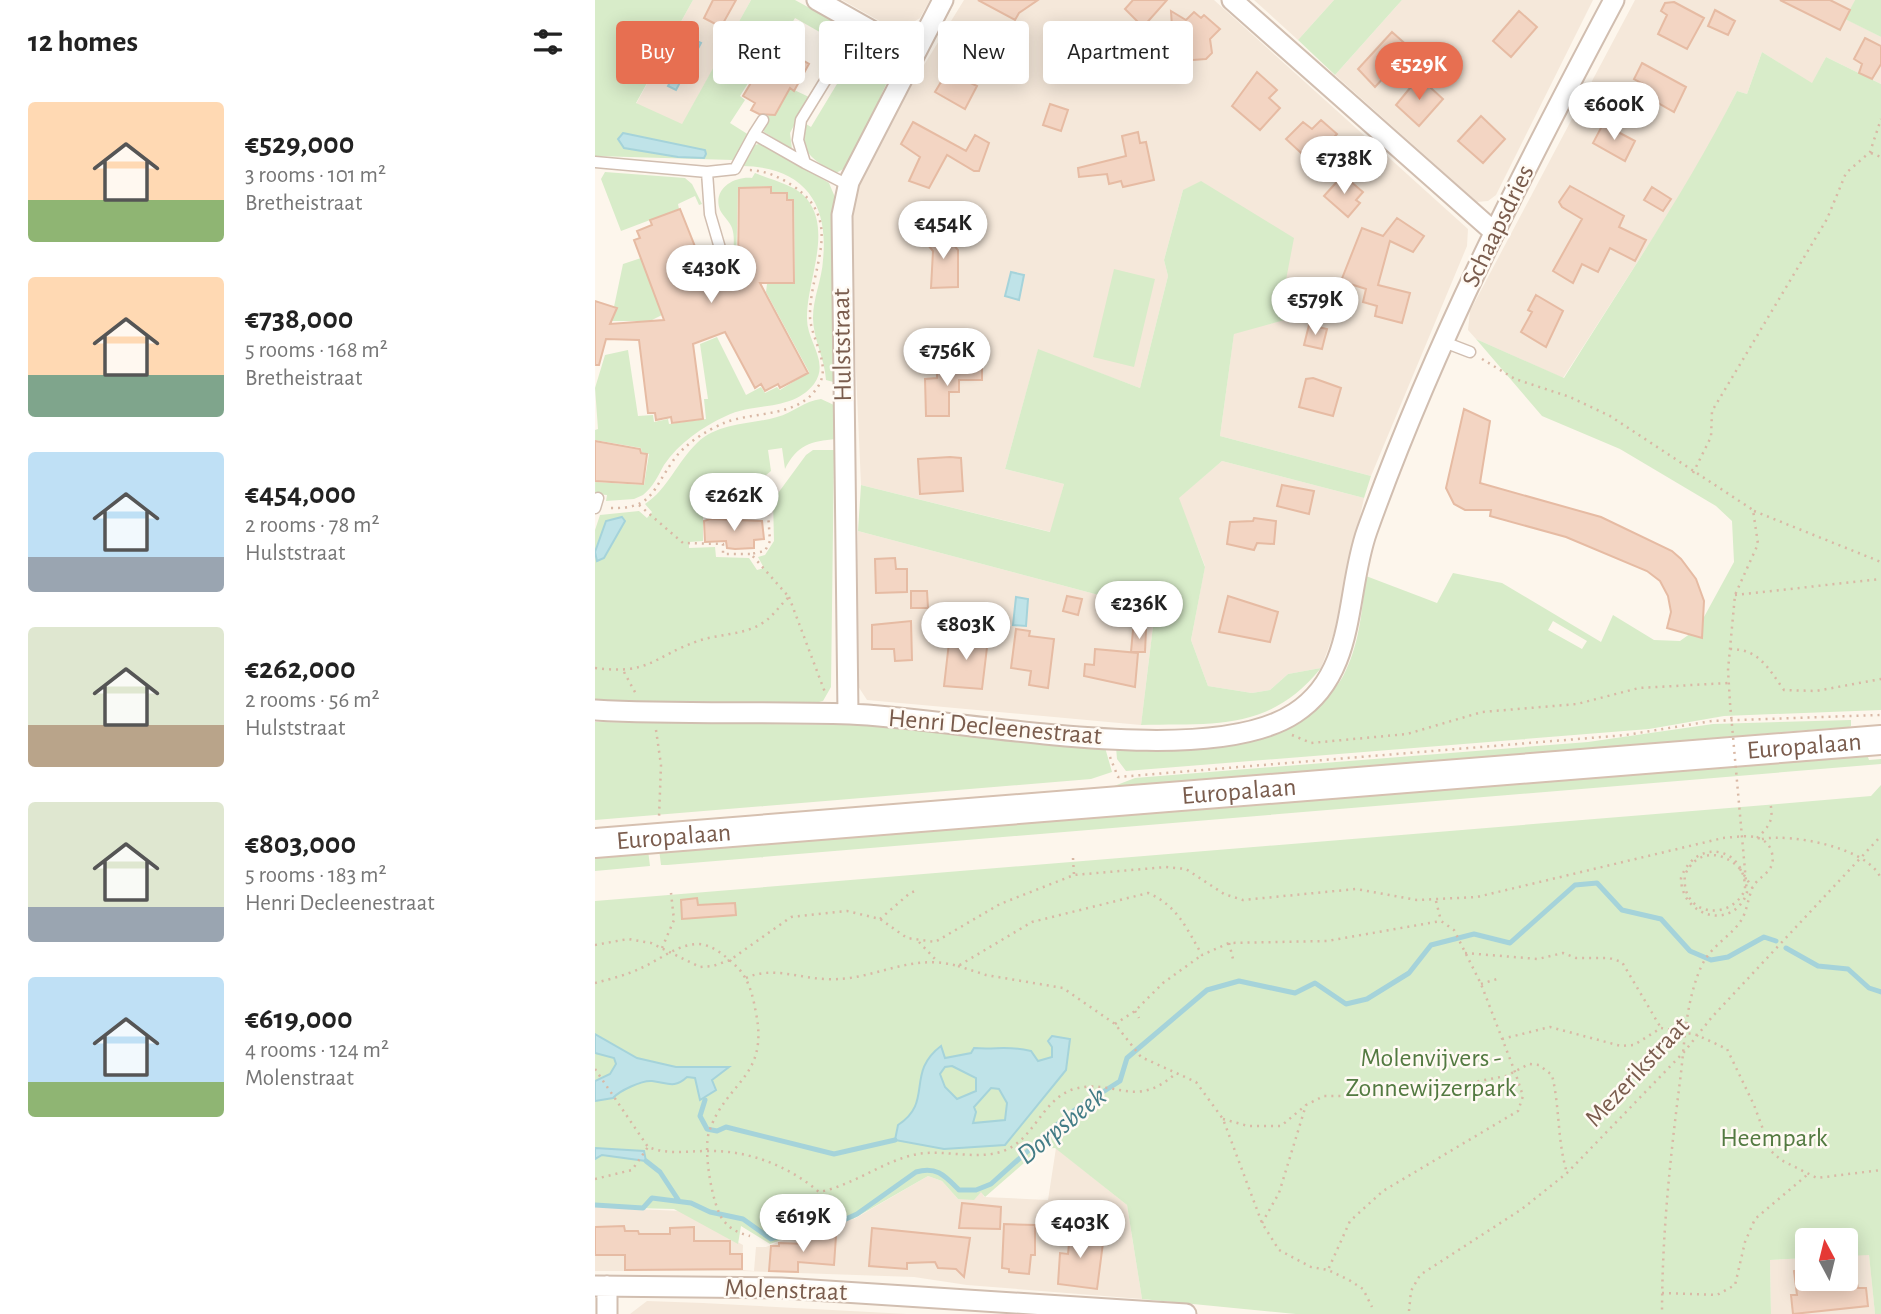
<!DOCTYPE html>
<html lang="en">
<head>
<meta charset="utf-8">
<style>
	:root { --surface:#fff; --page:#f6f6f6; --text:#222; --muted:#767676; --accent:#e76f51 }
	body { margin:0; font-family:"Alegreya Sans",sans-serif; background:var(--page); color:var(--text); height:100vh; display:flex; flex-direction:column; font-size:26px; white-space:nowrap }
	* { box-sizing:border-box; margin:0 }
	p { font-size:23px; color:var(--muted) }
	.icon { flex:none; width:38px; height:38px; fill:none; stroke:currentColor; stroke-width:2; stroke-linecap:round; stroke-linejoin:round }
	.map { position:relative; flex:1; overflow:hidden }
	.details { display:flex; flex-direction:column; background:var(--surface); width:595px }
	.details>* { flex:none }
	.hud { position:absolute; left:21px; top:21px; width:665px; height:63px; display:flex; gap:14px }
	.needle { width:46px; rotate:353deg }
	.tools { position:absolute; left:1200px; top:1228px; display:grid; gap:14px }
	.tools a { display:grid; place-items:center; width:63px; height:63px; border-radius:7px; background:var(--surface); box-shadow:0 4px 18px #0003; font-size:35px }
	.price { position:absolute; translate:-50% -60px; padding:0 16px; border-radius:24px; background:#fff; color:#222; font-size:23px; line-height:46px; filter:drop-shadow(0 2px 4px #0008) }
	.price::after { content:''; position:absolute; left:50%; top:42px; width:21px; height:16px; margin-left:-10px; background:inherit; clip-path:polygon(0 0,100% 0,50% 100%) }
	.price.active { background:var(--accent); color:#fff }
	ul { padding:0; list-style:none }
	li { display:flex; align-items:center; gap:21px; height:175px; padding:0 28px }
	li span { display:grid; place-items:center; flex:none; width:196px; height:140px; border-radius:7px; color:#555 }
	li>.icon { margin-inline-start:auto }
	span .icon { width:84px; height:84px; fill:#fffc; stroke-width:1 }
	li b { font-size:30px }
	h2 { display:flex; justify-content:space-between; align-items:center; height:84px; padding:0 28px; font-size:30px }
	.pill { padding:0 24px; border-radius:7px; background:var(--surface); box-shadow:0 4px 18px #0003; font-size:24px; line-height:63px }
	.pill.active { background:var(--accent); color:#fff }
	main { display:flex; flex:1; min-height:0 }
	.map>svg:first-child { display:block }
	.residential { fill:#f5e8da }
	.green { fill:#d8ecc9; fill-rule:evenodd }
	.water { fill:#bfe3e8; stroke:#a5d3da; stroke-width:2; fill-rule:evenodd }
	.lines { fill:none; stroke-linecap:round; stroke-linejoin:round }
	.stream { stroke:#a5d3da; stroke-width:5 }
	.building { fill:#f3d5c3; stroke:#e6bba3; stroke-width:2 }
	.lane-casing { stroke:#d1beb0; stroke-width:13 }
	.street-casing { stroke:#d1beb0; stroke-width:23 }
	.secondary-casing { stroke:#d6c0b0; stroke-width:32 }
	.path { stroke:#d9b8a5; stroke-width:2.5; stroke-dasharray:2 5; stroke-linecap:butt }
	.lane { stroke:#fff; stroke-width:10 }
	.street { stroke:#fff; stroke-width:19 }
	.secondary { stroke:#fff; stroke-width:28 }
	.path-bridge { stroke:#d9b8a5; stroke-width:2.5; stroke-dasharray:2 5; stroke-linecap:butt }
	.labels { text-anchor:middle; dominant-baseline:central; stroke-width:5; stroke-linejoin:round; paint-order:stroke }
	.street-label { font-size:26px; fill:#7a5c4d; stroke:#fffaf3 }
	.park-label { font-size:26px; fill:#537a41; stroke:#fffaf3 }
	.water-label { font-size:28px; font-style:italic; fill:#437c86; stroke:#fffaf3 }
</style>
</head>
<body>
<main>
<section class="details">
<h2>12 homes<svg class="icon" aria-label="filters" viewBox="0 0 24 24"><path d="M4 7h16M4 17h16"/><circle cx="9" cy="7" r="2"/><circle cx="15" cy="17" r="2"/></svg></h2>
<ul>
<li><span style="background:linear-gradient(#ffd9b3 70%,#8fb573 0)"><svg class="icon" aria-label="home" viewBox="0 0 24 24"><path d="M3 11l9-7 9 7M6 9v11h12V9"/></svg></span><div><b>€529,000</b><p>3 rooms · 101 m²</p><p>Bretheistraat</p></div></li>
<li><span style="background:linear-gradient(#ffd9b3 70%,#7fa58c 0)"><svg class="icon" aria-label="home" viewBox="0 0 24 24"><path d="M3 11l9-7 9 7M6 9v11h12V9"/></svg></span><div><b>€738,000</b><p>5 rooms · 168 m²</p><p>Bretheistraat</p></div></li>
<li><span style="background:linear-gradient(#bfe0f5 75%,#9aa5b1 0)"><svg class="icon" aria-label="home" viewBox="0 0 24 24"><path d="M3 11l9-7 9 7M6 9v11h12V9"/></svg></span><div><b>€454,000</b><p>2 rooms · 78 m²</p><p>Hulststraat</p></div></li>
<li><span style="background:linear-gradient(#dfe7d0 70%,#b9a48a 0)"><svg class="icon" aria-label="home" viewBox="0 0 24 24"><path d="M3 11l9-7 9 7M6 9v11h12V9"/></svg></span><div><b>€262,000</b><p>2 rooms · 56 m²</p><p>Hulststraat</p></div></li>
<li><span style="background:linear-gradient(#dfe7d0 75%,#9aa5b1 0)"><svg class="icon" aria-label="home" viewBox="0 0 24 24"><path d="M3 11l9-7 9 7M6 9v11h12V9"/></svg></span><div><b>€803,000</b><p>5 rooms · 183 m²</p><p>Henri Decleenestraat</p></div></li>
<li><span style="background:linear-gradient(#bfe0f5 75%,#8fb573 0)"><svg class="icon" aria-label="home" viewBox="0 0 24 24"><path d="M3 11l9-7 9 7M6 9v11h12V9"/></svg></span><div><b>€619,000</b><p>4 rooms · 124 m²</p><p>Molenstraat</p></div></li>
</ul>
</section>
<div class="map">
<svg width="1286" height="1314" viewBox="0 0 1286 1314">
	<rect width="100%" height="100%" fill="#fdf6ec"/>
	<path class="residential" d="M98,0H156L87,125L41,104Z
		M247,0H335L325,18L307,29L297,28Z
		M369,0H619L873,229L872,246L776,476L625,436L639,333L714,313L686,306L588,190L569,260L573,276L545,388L443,350L410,469L469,484L456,532L266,485L254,212L259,190L286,135Z
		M659,0H739L703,40Z
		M807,0H998L901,195L893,201L882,202L740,75Z
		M1040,0H1260L1251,19L1286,37V84L1231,57L1217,84L1167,52L1152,94L1142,91L1106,163L968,378L881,339L873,330L875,311Z
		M627,461L769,498L740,630L726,668L693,674L675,690L657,693L613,686L596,640L610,566L583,498Z
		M263,531L560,610L546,725L272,700L261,683Z
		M461,1148L532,1205L547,1299L372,1285L319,1277L147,1271H0V1207L86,1211L148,1245L147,1270L159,1271L161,1247H171L221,1227L259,1219L333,1176L347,1181L363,1199L387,1191L389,1197L453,1200Z
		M1274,1254L1280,1314H1176L1175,1260L1213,1258V1279H1251V1256Z
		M52,1301L108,1303L312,1314H35Z"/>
	<path class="green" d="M0,0H98L41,103L87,124L156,0H200L253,29L244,43L200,18L184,45L173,39L162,58L167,61L145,96L150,100L135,123L154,135L138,160L0,156Z
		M739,0H807L740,75L703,40Z
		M1260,0H1286V37L1250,19Z
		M264,35C281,45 295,51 297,71L254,166L241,173C220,161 202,152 211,124L216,127L251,69L245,65Z
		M1167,52L1217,83L1231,57L1286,84V710L1129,716L1054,729L531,771L522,759L521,747C590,750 659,753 716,710C730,699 744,687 751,670C765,641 767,608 771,576L842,603L858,573L907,583L1006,642L1018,615L1059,640L1085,641L1103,628L1139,562L1137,521L1121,506L1025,449L947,416L881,339L969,378C1028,283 1092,190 1142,91L1152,94ZM958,621L992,641L987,649L953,630Z
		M195,88L214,97L195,133L197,149L169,132C169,115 183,102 195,88Z
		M167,143L234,183L242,202V383L231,380C230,359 218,339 218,318C218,298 227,279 228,260C234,202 208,167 147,166L160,145Z
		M10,172L90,178L97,184L107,204L104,205L100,196L83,204L84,209L26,231L6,179Z
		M160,173C176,180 201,185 212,199C238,232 211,282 212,319C212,342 235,362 219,384C197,412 159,402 131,416C107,427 84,443 69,465C63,476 58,487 48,495L39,499L11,501L12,495L0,494V482L49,485L54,454L47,452L46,448L0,440V430L3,429L0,388L10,355L33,350L43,416L58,415L59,422L73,419L74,424L111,419L109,399H113L105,344L122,337L151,395L166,387L170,393L182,387L185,390L214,372L171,292L172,284H200L199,199H193L192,193L177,192L176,186L143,188L141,266L138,267C137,255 141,239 137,228C135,222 128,216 125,210C117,189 139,176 157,178Z
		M606,181L699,238L686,306L715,313L639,334L625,436L776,476L769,498L627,461L584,498L610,567L596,640L613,686L657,693L675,690L693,674L726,668C674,732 620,723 546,725L560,610L263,531L266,485L455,532L469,484L410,469L443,349L545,388L573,276L569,260L588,190Z
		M46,258L67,315L55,321H16L28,264Z
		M519,269L560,279L539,367L498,357Z
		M226,399L239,405L241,439C216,441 202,445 190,469L187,448L173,450L176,471L152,490L151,496L157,507L108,511V541L94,542V548L120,547L121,557L154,558L162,570L169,568L163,557L170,555L179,541L178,500L211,455L218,450H239L236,687L228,701L208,706L0,702V530L5,515L44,511L52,518L57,512L50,504C73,489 82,462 102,443C124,422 155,425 182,417C198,413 209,401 226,399Z
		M1256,720V726L1240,734L1238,728L514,788L540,778L993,742L1118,724Z
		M0,722L262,725L509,744L517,772L496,779L0,820Z
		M1244,753L1273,757L1274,760L1286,759V764L72,865H66L64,849Z
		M1286,785V1314H1280L1274,1255L1251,1256V1241H1213V1258L1175,1260L1176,1314H701L547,1299L532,1205L460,1148L445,1149L390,1197L386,1192L379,1200L363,1199L347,1181L333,1176L258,1219L221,1227L175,1244L146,1226L143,1244L79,1209L0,1207V901L1183,804L1276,796Z
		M53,850L55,866L0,871V855Z"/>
	<path class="water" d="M98,39L106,43L81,90L73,86Z
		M28,133L110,150L111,154L109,158L83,157L29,148L23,139Z
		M416,272L429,275L424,300L410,296Z
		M27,517L30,521L9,558L2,561L0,552L11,521Z
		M421,597L433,599L431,626L418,625Z
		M0,1034L42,1058L81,1067H134L117,1080L121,1090L105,1100L100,1078L92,1077C79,1089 73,1083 57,1081C47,1080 24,1091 18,1098L0,1101V1081L15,1074L21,1064L19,1058L0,1053Z
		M457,1036L475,1039L471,1070L410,1145L349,1149L300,1140L303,1125C339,1102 310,1073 346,1046L350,1058L376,1053L379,1048C402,1050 411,1045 436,1051L443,1061L457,1057V1047L453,1041ZM357,1066L381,1078V1091L362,1099L350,1087L345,1074L350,1067ZM396,1088L404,1089L412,1103L410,1120L378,1123L381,1112L379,1107Z
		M0,1148L49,1151L51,1161L7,1155L0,1159Z"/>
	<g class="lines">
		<path class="stream" d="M1191,948L1223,966L1253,969L1274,988L1286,992
			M110,1100L105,1116L112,1129L122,1131L131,1127L239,1154L300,1140
			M51,1161L65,1172L84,1201
			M0,1205L48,1208L57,1198L96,1203L115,1212L148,1219L176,1239L206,1229L242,1223L262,1214L321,1172C342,1166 350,1176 364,1190H381L396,1184L475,1113L525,1081L532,1058L612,990L644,981L700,993L720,983L751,1004L772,999L814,973L836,945L879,934L915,943L980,885L1002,883L1027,910L1066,919L1095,951L1116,960L1133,957L1169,937L1181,941"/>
	</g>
	<path class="building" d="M118,0H141L126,27L109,18Z
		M383,0H443L424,13L420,20Z
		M538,0H572L548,27L530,9Z
		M1185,0H1235L1255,10L1245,30Z
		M1079,2L1109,18L1092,49L1063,34L1072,15L1066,11L1070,3Z
		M1120,10L1140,21L1133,35L1113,26Z
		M576,11L591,20L599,12L606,18L609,15L625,29L615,39L617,53L611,59L598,60L578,43Z
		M924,11L942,27L916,57L898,41Z
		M380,28L406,42L395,63L368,49Z
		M797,32L833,64L822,75L805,60L780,87L763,69Z
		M1270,38L1286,46V64L1277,79L1264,73L1267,64L1259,59Z
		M174,41L214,64L199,91L195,88L180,115L164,114L156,110L160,103L148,96L169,61L164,58Z
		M1047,63L1091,87L1079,112L1044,92L1048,84L1039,79Z
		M352,72L382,86L370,109L340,92Z
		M662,72L682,90L674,98L685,108L665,130L637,106Z
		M824,77L848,99L824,126L801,105Z
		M455,104L473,110L466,131L448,125Z
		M886,116L910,139L888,163L863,141Z
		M726,120L742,134L716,162L691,139L708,122L717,129Z
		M318,122L371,151L380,135L394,143L384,171H379L352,155L334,188L314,181L325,157L306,144Z
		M1008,124L1040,141L1030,161L998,143Z
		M543,132L545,143L551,142L559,180L528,187L526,181L514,184L512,174L484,177L483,168L531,156L527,136Z
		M748,175L768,192L761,200L765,203L753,217L729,196Z
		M975,186L1029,216L1024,227L1051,240L1040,261L1015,248L1003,272L987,264L978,283L958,271L987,219L967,207L964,202Z
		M176,187V193H192V200H198L199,283H165L213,373L185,388L183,384L170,391L166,384L160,388L130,332L98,344L108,419L77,423L76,417L61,420L60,413H53L44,340L11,339L4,365H0V301L22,308L15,324L69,320L39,240L45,238L42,231L57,225L55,220L85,209L111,274L143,268L144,188Z
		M1057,187L1076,199L1068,211L1049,200Z
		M802,218L829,236L818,252L795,241L783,285L815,293L807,323L780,316L782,306L768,302L771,289L746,281L767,228L788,236Z
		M344,227L363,250V287L336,288L338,251L329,240Z
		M941,295L968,311L951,347L926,332L937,312L933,310Z
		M714,325L732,329L727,349L709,345Z
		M342,367H387V380H364V392H354V416H331L330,379L342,378Z
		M718,378L746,388L738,416L704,407L711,379Z
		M869,409L895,421L885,483L1006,517L1077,551L1086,559L1101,579L1109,601L1107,638L1072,628L1076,612L1073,596L1065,581L1052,571L971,537L895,516L896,510H870L859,504L851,488Z
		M0,441L45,449L46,453L52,454L48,484L0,481Z
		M355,457L366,458L368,491L325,494L323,459Z
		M687,485L719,491L714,514L682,506Z
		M659,518L681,521L679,544L662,543L659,550L632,544L635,522L658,521Z
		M115,519L167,521L169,539L159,540V548L140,549L132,548L131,541L110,542L109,521Z
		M300,558L301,569H312V592L281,593L280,559Z
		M316,591H332L333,608H316Z
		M472,596L487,599L483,615L468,611Z
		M633,596L683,612L675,642L624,632Z
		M316,621L317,660L300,661L299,649H277V625Z
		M421,629L435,631L434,636L459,639L453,688L434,685L436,671L416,668Z
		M538,630H551L550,652H536Z
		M355,634L393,639L387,689L349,686Z
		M500,649L543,653L540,687L489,676L490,664L499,665Z
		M102,898L103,905L140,903L141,915L87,919L86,900Z
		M367,1203L406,1207L405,1229L364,1228Z
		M476,1222L492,1225L490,1241L508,1243L502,1289L463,1284L465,1253L473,1254Z
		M409,1224L440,1225V1255H436L434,1274L414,1272V1269L407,1268Z
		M29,1226L30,1231H43L44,1234H75V1228L99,1227V1241H135V1254H147V1269L30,1270V1255H0V1227Z
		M277,1228L375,1238L369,1277L361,1269L343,1268L340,1262L312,1263V1269L274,1266Z
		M211,1235L241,1236L239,1265L203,1262V1272L174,1271L176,1246H184V1243L211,1244Z
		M1213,1269V1279H1252V1284L1262,1283L1263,1288H1271L1273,1306L1198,1314L1196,1295H1202L1199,1271Z"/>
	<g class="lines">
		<defs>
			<path id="lane" d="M159,134L168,120
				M0,162L112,172L140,169L159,134L210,163
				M112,172L115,214L127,255
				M253,185L210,163L203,140L206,120L265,24
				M849,342L875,352
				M0,508L3,498"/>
			<path id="street" d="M222,0L318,54
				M637,0L898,231
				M0,710C85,715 170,711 255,714C364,718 611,772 700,713C762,673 750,593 772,531C838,346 927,173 1019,0
				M253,714L247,215L254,182L348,0
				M0,1286L186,1288L591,1314
				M12,1314V1286"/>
			<g id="secondary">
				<path id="s1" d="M0,843L1286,740"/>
			</g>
		</defs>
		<use href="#lane" class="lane-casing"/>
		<use href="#street" class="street-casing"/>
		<use href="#secondary" class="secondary-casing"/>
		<path class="path" d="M1276,153L1286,157
			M887,359L920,379L975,397L1015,416L1158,510L1163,544L1140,595L1133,670L1135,703
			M1098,473L1116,437L1117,411L1232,219L1251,173L1275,152L1286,119
			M44,505L88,543L128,544V554H156
			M16,508C58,509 57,490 78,461C88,445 112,430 129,423C158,411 202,418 222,388C238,366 216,340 215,317C214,268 251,221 198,186C185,177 169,170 153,170
			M1159,511L1286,562
			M112,516L162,513L179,491
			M1140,595L1286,579
			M194,597L231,695
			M1135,649C1164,649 1173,668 1189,690L1221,691L1286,679
			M0,668C56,675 57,657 103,641C123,634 148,635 166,624C178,617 184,606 194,597L156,554L170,551L175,541L173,513H162
			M29,672L41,694
			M61,730L66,765L64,817
			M697,735L716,743L812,734L887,712L982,704L1044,688L1133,683
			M515,757L523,777L1031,735L1117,721L1286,715
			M1162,838C1175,826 1179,819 1175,802
			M1167,839C1196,833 1275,848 1286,879
			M478,858L479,875
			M1145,869L1157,887
			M841,901L846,921
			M285,919L315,893L323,890
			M324,942L341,960
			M634,943L638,959
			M0,945L33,939L56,943L105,967L118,966L135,960L196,917L252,911L285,919L312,938L340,942L405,904L479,875L571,867L591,869L629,894L648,900L761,889L822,900L882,897L1128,838C1143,837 1169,831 1176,850C1184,873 1162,875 1157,889C1153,899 1152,910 1147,919C1137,936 1116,945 1106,967C1090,1004 1090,1042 1085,1081C1075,1159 1067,1236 1067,1314
			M67,948L79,920L76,893
			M870,953L943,959L968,953L981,958H1014L1027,962L1066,1028
			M363,966L391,975L468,988L520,1024L546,1057L601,1082L628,1119L667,1223L684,1250L716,1267L733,1270L754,1280L768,1289L777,1307
			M151,978C176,966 204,978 230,979C279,982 313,952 363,966L437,922L553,893C582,905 592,929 607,955L634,943L732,941L846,921L859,930L886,984L920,1072L928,1096L923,1111L788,1191L755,1221L733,1270
			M0,983C15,979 32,975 46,968C65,960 82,944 104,944C119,945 134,959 144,969C155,982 158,997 161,1013C174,1078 131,1081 114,1132C108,1150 117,1205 128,1220C136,1230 144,1233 155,1236
			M886,984L902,979
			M540,1011L544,1018
			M520,1024L540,1011L568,983L607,955
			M907,1039L955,1027L1026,1046L1039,1045L1066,1028L1102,1035L1132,1049L1159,1105L1176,1151L1186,1160L1222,1178L1286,1170
			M0,1069L53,1147C73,1155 91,1151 113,1151C153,1150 194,1166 224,1192C260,1185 289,1160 323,1154C351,1149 387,1162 413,1149C440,1136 449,1098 479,1089C519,1078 540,1110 580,1074
			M628,1119L653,1126H686L711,1105
			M0,1179L37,1170L53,1147
			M667,1223L684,1193L711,1105L729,1096H771L863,1085L911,1076L934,1064L944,1065L957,1075C965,1108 962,1140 972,1173
			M1067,1293L1122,1295L1140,1285L1150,1242L1160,1219L1212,1175
			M814,1311L816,1291L825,1275L927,1209L972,1173L1089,1052L1117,1017L1286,836"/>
		<use href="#lane" class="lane"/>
		<use href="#street" class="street"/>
		<use href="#secondary" class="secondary"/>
		<path class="path-bridge" d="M1135,703L1152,893C1137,932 1086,916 1086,878C1100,838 1151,845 1150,890C1134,923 1085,915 1090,875C1101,849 1128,850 1145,869"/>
	</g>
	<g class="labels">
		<g class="street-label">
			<text transform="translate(903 226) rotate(-64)">Schaapsdries</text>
			<text transform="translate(247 345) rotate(-91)">Hulststraat</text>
			<text transform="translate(400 727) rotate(5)">Henri Decleenestraat</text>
			<text stroke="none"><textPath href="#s1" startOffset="1213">Europalaan</textPath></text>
			<text stroke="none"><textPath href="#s1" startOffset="646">Europalaan</textPath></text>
			<text stroke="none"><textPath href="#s1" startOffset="79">Europalaan</textPath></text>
			<text transform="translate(1042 1072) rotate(-47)">Mezerikstraat</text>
			<text transform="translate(191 1290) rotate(2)">Molenstraat</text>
		</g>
		<g class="park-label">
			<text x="836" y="1058">Molenvijvers -<tspan x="836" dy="30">Zonnewijzerpark</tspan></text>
			<text x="1179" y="1138">Heempark</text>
		</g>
		<g class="water-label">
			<text transform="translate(467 1126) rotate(-39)">Dorpsbeek</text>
		</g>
	</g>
</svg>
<div class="tools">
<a><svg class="needle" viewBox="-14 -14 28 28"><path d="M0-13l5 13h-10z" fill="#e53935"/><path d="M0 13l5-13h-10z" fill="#767676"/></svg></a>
</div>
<b class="price active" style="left:824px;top:102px">€529K</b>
<b class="price" style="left:1019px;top:142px">€600K</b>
<b class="price" style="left:749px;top:196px">€738K</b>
<b class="price" style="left:348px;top:261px">€454K</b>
<b class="price" style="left:116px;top:305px">€430K</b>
<b class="price" style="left:720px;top:337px">€579K</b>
<b class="price" style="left:352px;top:388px">€756K</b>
<b class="price" style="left:139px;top:533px">€262K</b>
<b class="price" style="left:544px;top:641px">€236K</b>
<b class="price" style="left:371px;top:662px">€803K</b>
<b class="price" style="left:208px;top:1254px">€619K</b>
<b class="price" style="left:485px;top:1260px">€403K</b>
<div class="hud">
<a class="pill active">Buy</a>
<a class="pill">Rent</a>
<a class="pill">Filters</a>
<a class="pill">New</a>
<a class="pill">Apartment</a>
</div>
</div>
</main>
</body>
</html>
